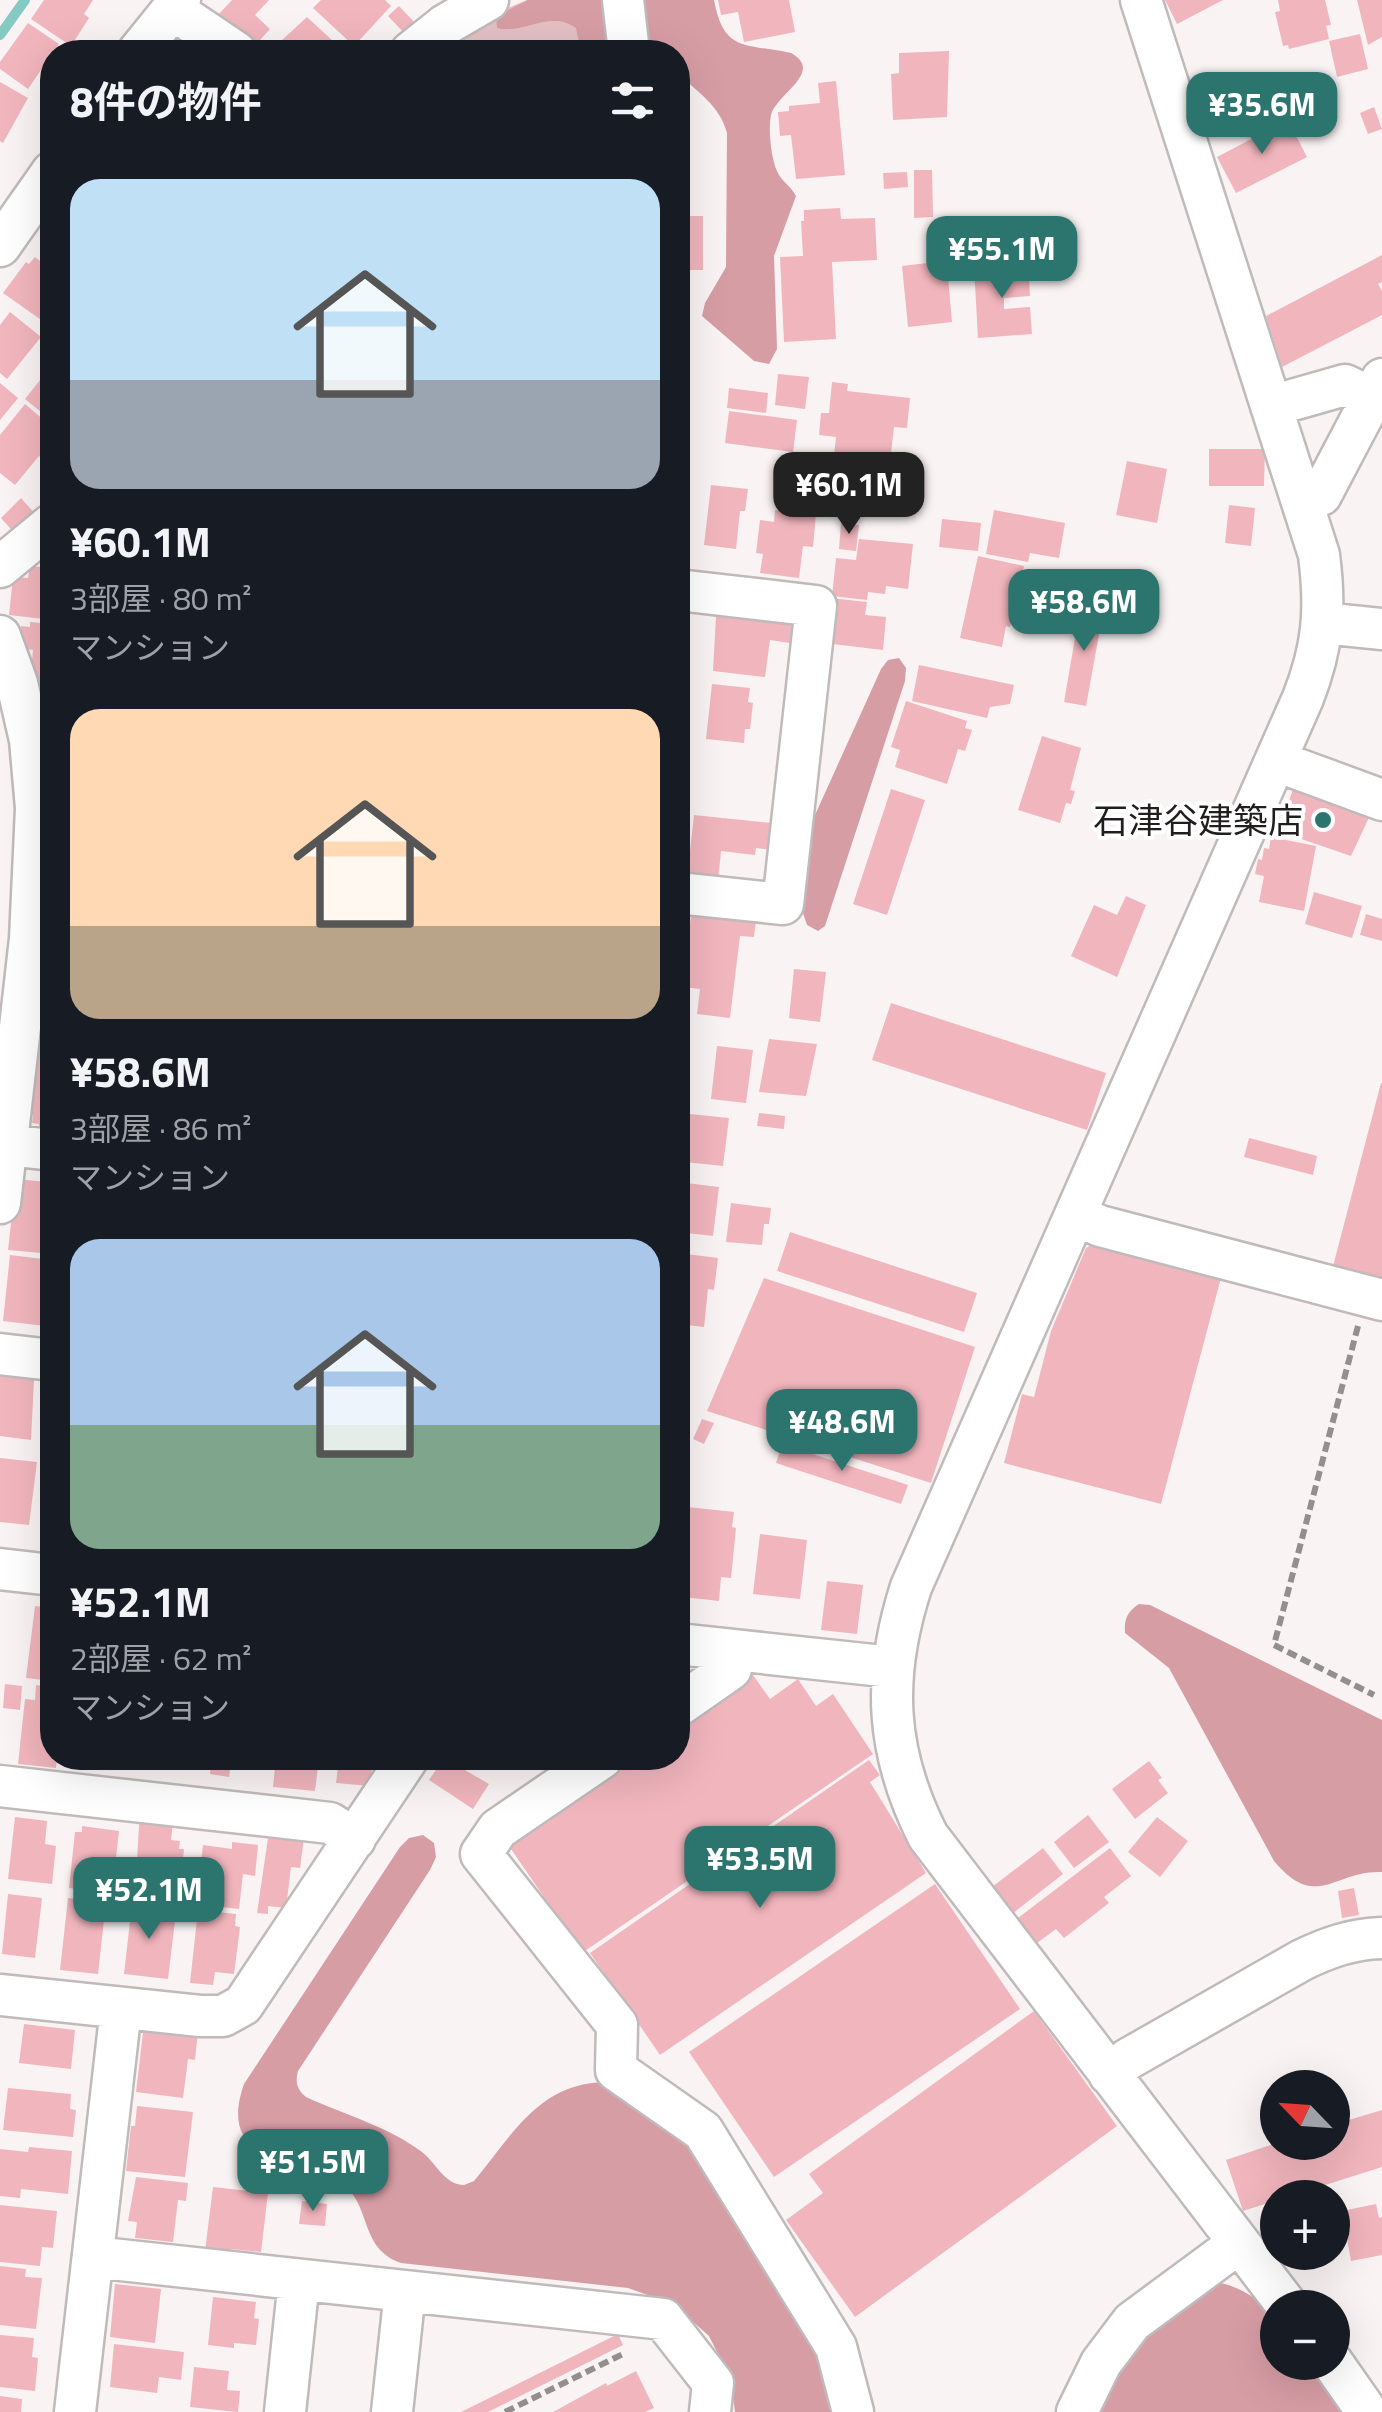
<!DOCTYPE html>
<html lang="ja">
<head>
<meta charset="utf-8">
<style>
	:root { --surface:#171b24; --page:#242831; --text:#f1f3f6; --muted:#9ea1a6; --accent:#2c746e }
	body { margin:0; font-family:"Titillium Web","Noto Sans JP",sans-serif; background:var(--page); color:var(--text); height:100vh; display:flex; flex-direction:column; font-size:38px; white-space:nowrap }
	* { box-sizing:border-box; margin:0 }
	p { font-size:32px; color:var(--muted) }
	.icon { flex:none; width:55px; height:55px; fill:none; stroke:currentColor; stroke-width:2; stroke-linecap:round; stroke-linejoin:round }
	.map { position:relative; flex:1; overflow:hidden }
	.sheet { position:absolute; left:40px; top:40px; width:650px; height:1730px; display:flex; flex-direction:column; background:var(--surface); border-radius:40px; box-shadow:0 10px 40px #0002 }
	.sheet>* { flex:none }
	.needle { width:65px; rotate:295deg }
	.buttons { position:absolute; left:1260px; top:2070px; display:grid; gap:20px }
	.buttons a { display:grid; place-items:center; width:90px; height:90px; border-radius:50%; background:var(--surface); box-shadow:0 10px 40px #0002; font-size:50px }
	.price { position:absolute; translate:-50% -85px; padding:0 22px; border-radius:20px; background:var(--accent); color:#fff; font-size:32px; line-height:65px; filter:drop-shadow(0 2px 5px #0008) }
	.price::after { content:''; position:absolute; left:50%; top:60px; width:30px; height:22px; margin-left:-15px; background:inherit; clip-path:polygon(0 0,100% 0,50% 100%) }
	.price.current { background:#222; color:#fff }
	ul { padding:0; list-style:none }
	li { display:grid; align-content:center; gap:20px; height:530px; padding:0 30px }
	li span { display:grid; place-items:center; height:310px; border-radius:30px; color:#555 }
	li>.icon { margin-inline-start:auto }
	span .icon { width:180px; height:180px; fill:#fffc; stroke-width:1 }
	li b { font-size:42px }
	h2 { display:flex; justify-content:space-between; align-items:center; height:120px; padding:0 30px; font-size:42px }
	.map>svg:first-child { display:block }
	.green { fill:#e5c0c4 }
	.forest { fill:#d79da5 }
	.lines { fill:none; stroke-linecap:round; stroke-linejoin:round }
	.stream { stroke:#85cac2; stroke-width:10 }
	.building { fill:#f1b5bd }
	.minor-casing { stroke:#c0baba; stroke-width:45 }
	.path { stroke:#948f8f; stroke-width:6; stroke-dasharray:10 5; stroke-linecap:butt }
	.minor { stroke:#fff; stroke-width:40 }
	.poi-dot { fill:#2c746e; stroke:#fff; stroke-width:4 }
	.labels { text-anchor:middle; dominant-baseline:central; stroke-width:8; stroke-linejoin:round; paint-order:stroke }
	.poi-label { font-size:35px; fill:#211e1e; stroke:#fff; text-anchor:end }
</style>
</head>
<body>
<div class="map">
<svg width="1382" height="2412" viewBox="0 0 1382 2412">
	<rect width="100%" height="100%" fill="#faf3f3"/>
	<path class="green" d="M527,0H608L614,52H435L489,16Z"/>
	<path class="forest" d="M528,0H608L614,52H581L576,28C550,9 523,35 497,28L496,16Z
		M641,0H714C724,53 745,43 791,53C825,72 776,94 771,115C768,129 771,158 777,171C781,181 791,186 796,196L774,256L777,349L769,364L754,361L702,316L705,303L726,267L727,133C720,106 698,92 678,74V52H654L644,31Z
		M899,658L906,668L905,681L825,926L818,931L807,925L802,910L815,815L881,669L888,660Z
		M1139,1604L1150,1605L1382,1720V1872C1334,1870 1317,1912 1274,1861L1169,1668L1125,1633C1124,1619 1127,1612 1139,1604Z
		M423,1835L434,1843L436,1857L430,1870L298,2071C295,2083 297,2089 306,2097C343,2114 389,2127 422,2152C436,2163 445,2185 464,2185L474,2181C513,2134 540,2082 607,2082L692,2142L818,2340L840,2412H735L731,2380L709,2336L673,2304L628,2288L401,2263C359,2248 372,2207 343,2184C306,2154 214,2170 244,2084L400,1847L409,1838Z
		M1221,2283C1242,2288 1272,2304 1277,2328C1280,2339 1277,2352 1278,2362L1306,2363L1342,2412H1092L1112,2369L1198,2288Z"/>
	<g class="lines">
		<path class="stream" d="M0,35L25,0"/>
	</g>
	<path class="building" d="M44,0H93L84,14L89,18L71,46L31,19Z
		M232,0H269L255,15L270,29L251,50L216,17Z
		M321,0H385L391,6L354,46L313,8Z
		M718,0H789L795,32L744,42L738,12L721,15Z
		M1165,0H1223L1177,24Z
		M1278,0H1325L1331,25L1326,26L1329,39L1289,49L1288,45L1283,46L1275,12L1280,11Z
		M1357,0H1382V37L1368,45Z
		M399,6L418,26L407,36L388,16Z
		M307,17L345,52H269Z
		M28,23L59,44L28,89L0,69V62Z
		M1360,34L1368,69L1337,77L1329,41Z
		M949,51L947,117L893,120L891,74L899,73V53Z
		M836,81L845,175L796,179L791,135L780,136L778,112L789,111V106L820,103L818,83Z
		M0,82L28,98L3,143L0,141Z
		M1374,107L1382,129L1368,134L1360,113Z
		M1288,120L1307,157L1236,193L1217,157Z
		M914,170H932L933,217L914,218Z
		M907,172L908,187L884,189L883,173Z
		M840,208L841,219L875,218L877,260L832,262L836,339L784,342L780,257L803,256L801,221H804V210Z
		M678,216H703V270H678Z
		M1382,255V282L1378,284L1382,291V315L1282,367L1266,316Z
		M35,257L52,270V316L47,324L3,293L26,262L29,264Z
		M952,260L954,276L948,277L952,322L908,327L902,266Z
		M1028,264L1030,296L1004,298V309L1030,307L1032,334L978,338L974,267Z
		M10,312L41,337L7,379L0,373V325Z
		M52,365V421L25,399Z
		M778,374L809,377L805,409L775,405Z
		M832,382L848,384L847,391L910,398L907,428L894,427L889,470L833,464L836,437L819,435L821,413H829Z
		M0,383L18,398L0,420Z
		M729,388L768,393L766,413L727,408Z
		M25,404L52,427V452L45,461L39,456L15,485L0,473V435Z
		M729,411L797,420L793,452L725,443Z
		M1209,449H1265L1264,486H1209Z
		M1127,461L1167,469L1157,523L1116,515Z
		M711,485L748,489L745,511H740L736,549L704,545Z
		M21,498L37,516L17,536L1,518Z
		M1229,505L1255,508L1251,546L1225,543Z
		M775,510L816,514L813,547L803,546L799,578L760,573L763,554L756,553L760,520L774,522Z
		M994,510L1065,523L1059,558L1030,553L1028,562L986,554Z
		M942,519L981,523L978,551L939,547Z
		M841,523L859,525L856,551L839,549Z
		M859,539L913,544L908,589L886,586L885,594L868,592L867,600L832,596L836,558L856,560Z
		M978,556L1024,566L1010,627L1006,626L1002,647L960,638Z
		M30,566L52,568V620L9,615L13,577L28,578Z
		M830,598L867,602L865,615L886,617L883,650L824,643Z
		M1081,603L1104,607L1086,706L1064,702Z
		M742,607L792,621L790,643L770,640L765,677L713,671L716,616L741,619Z
		M30,622L52,624L51,696L40,694V690H35L31,670L33,650L27,649V644L19,643L21,626L30,627Z
		M919,665L1014,685L1010,704L990,707L987,718L912,701Z
		M712,684L750,688L748,702L753,703L750,729H745L744,743L706,739Z
		M906,701L967,721L965,728L972,730L965,751L958,749L947,784L895,767L900,750L891,747Z
		M1042,736L1081,748L1070,790L1075,791L1071,804L1066,803L1060,823L1018,810Z
		M1295,784L1372,811L1351,856L1278,831Z
		M891,789L925,800L887,915L853,904Z
		M694,815L781,824L778,851L756,848L755,855L721,851L718,881L687,878Z
		M1271,837L1316,846L1304,911L1259,902L1264,876L1255,874L1258,859L1262,860L1264,848L1269,849Z
		M1314,892L1362,906L1352,938L1305,924Z
		M1126,896L1146,905L1117,977L1071,956L1094,905L1117,915Z
		M709,907L757,912L754,937L740,936L730,1018L697,1014L700,989L683,987L682,956H687L691,915L708,917Z
		M1366,914L1382,919V941L1360,935Z
		M794,969L826,972L820,1022L789,1018Z
		M891,1003L1106,1073L1087,1130L872,1060Z
		M769,1039L817,1044L806,1096L759,1092Z
		M33,1044L52,1046V1133L39,1131V1124L32,1123L33,1115L26,1114Z
		M717,1046L753,1050L746,1103L711,1099Z
		M1381,1083H1382V1278L1333,1266Z
		M759,1113L785,1116L784,1129L757,1126Z
		M690,1114L729,1118L723,1166L685,1162Z
		M1249,1138L1317,1156L1313,1175L1244,1157Z
		M16,1179L47,1182L45,1201L52,1202V1254L8,1250Z
		M678,1182L719,1187L713,1236L678,1232Z
		M731,1203L771,1208L769,1224H764L762,1245L726,1242Z
		M790,1232L977,1293L964,1332L777,1271Z
		M1097,1242L1222,1274L1161,1504L1004,1463L1022,1394L1034,1397L1051,1331L1086,1248Z
		M678,1253L718,1258L714,1290L708,1289L704,1327L678,1324Z
		M10,1255L52,1260L45,1326L3,1321Z
		M764,1278L975,1347L931,1483L707,1411Z
		M0,1376L34,1380L31,1440L0,1436Z
		M702,1419L714,1423L704,1444L693,1439Z
		M782,1444L908,1485L901,1504L776,1463Z
		M0,1458L37,1462L29,1525L0,1522Z
		M688,1507L734,1512L732,1527L736,1528L731,1578L721,1577L719,1601L683,1597L685,1573H681Z
		M760,1534L807,1540L800,1599L753,1594Z
		M827,1581L863,1585L857,1634L821,1630Z
		M35,1606L52,1608V1681L26,1678Z
		M753,1675L770,1699L798,1679L816,1706L833,1694L873,1754L582,1953L507,1843L632,1758H678V1726Z
		M5,1684L22,1686L20,1710L3,1708Z
		M36,1685L52,1687V1758H57L56,1768L18,1764L25,1699L35,1700Z
		M148,1758H186L185,1766L147,1767Z
		M212,1758H251L250,1766L231,1764L229,1777L210,1774Z
		M276,1758H319L315,1791L273,1787Z
		M339,1758H380L379,1767H372L370,1786L336,1783Z
		M444,1758L489,1784L473,1809L429,1780Z
		M869,1760L880,1775L870,1782L926,1873L660,2055L590,1953Z
		M1149,1761L1162,1778L1158,1780L1168,1793L1135,1819L1112,1789Z
		M140,1810L174,1814L171,1840L180,1841L179,1849H184L181,1877L176,1876L174,1897L135,1893Z
		M1088,1815L1109,1842L1074,1868L1054,1842Z
		M15,1817L47,1821L45,1844L56,1846L52,1884L8,1879Z
		M1157,1817L1188,1841L1160,1877L1128,1852Z
		M82,1826L119,1831L112,1893L69,1888L75,1832H82Z
		M282,1827L305,1830L300,1868L291,1867L286,1908L268,1906V1914L257,1913L268,1838L281,1839Z
		M232,1842L258,1845L255,1876L243,1874L239,1909L196,1904L203,1845L232,1849Z
		M1043,1848L1063,1874L1012,1914L992,1887Z
		M1110,1848L1131,1876L1104,1897L1109,1903L1064,1938L1056,1929L1033,1946L1014,1921Z
		M935,1884L1020,2009L774,2177L689,2052Z
		M1354,1888L1359,1915L1342,1918L1338,1891Z
		M8,1894L42,1898L35,1958L2,1954Z
		M68,1898L106,1902L98,1974L60,1970Z
		M132,1904L169,1908L167,1920L175,1921L168,1979L124,1974Z
		M198,1910L236,1914L235,1926L240,1927L234,1974L215,1972L213,1985L190,1983Z
		M1034,2011L1117,2126L855,2317L786,2220L823,2193L809,2174Z
		M24,2024L75,2030L71,2069L19,2063Z
		M154,2026L198,2031L195,2060L188,2059L183,2098L136,2092L143,2033Z
		M8,2088L71,2094L70,2109L76,2110L73,2137L3,2130Z
		M137,2106L193,2112L185,2177L126,2171L131,2126H135Z
		M1382,2110V2167L1243,2211L1226,2160L1279,2142H1332V2125Z
		M29,2147L72,2151L68,2194L21,2189L20,2198L0,2196V2149L28,2152Z
		M136,2177L188,2183L186,2201L178,2200L173,2242L135,2238L137,2222L128,2221Z
		M213,2187L268,2193L261,2252L231,2249V2253L205,2251Z
		M302,2201L327,2204L325,2226L299,2224Z
		M1376,2204L1379,2218L1382,2217V2255L1351,2261L1342,2211Z
		M0,2205L57,2211L53,2248L42,2247L40,2266L0,2262Z
		M0,2266L26,2269L25,2277L42,2278L36,2329L0,2325Z
		M115,2284L161,2289L155,2343L110,2337Z
		M213,2297L256,2302L254,2318L259,2319L256,2345L234,2343V2348L208,2345Z
		M618,2334L623,2345L488,2412H461Z
		M0,2335L34,2338L32,2357L38,2358L35,2391L0,2387Z
		M114,2344L184,2352L181,2380L159,2377L157,2393L110,2387Z
		M194,2367L229,2371L227,2390L240,2391L238,2412L190,2407Z
		M636,2371L654,2408L645,2412H553L606,2383L607,2386Z
		M0,2396L22,2399L21,2412H0Z"/>
	<g class="lines">
		<defs>
			<path id="minor" d="M623,0L629,52
				M1141,0L1319,555C1326,610 1323,647 1303,698L911,1587C882,1677 885,1751 928,1836L1289,2308
				M172,9L236,52
				M138,52L180,0
				M411,52L445,25L488,0
				M0,246L52,172
				M1271,406L1345,385L1372,398
				M1302,501L1321,495L1382,379
				M0,567L52,524
				M678,590L816,606L783,904L678,893
				M1323,623L1382,629
				M0,636L17,683L30,740L36,808L30,939L0,1203
				M1276,761L1382,800
				M0,1144L52,1150
				M1075,1215L1100,1226L1382,1300
				M0,1354L52,1360
				M0,1569L52,1575
				M678,1644L892,1667
				M678,1706L731,1669L733,1650
				M602,1758L498,1829L481,1854L617,2025L616,2070L703,2131L836,2347L853,2412
				M0,1786L330,1823L355,1839
				M0,1995L200,2016H223L243,2005L408,1758
				M1109,2074L1128,2059L1302,1960C1329,1947 1352,1939 1382,1938
				M93,2257L663,2319L713,2383L710,2412
				M1332,2362L1367,2412
				M75,2412L121,2008
				M285,2412L299,2280
				M392,2412L405,2291
				M1077,2412L1101,2363L1132,2322L1239,2243"/>
		</defs>
		<use href="#minor" class="minor-casing"/>
		<path class="path" d="M1358,1326L1274,1645L1374,1695
			M505,2412L625,2353"/>
		<use href="#minor" class="minor"/>
	</g>
	<circle class="poi-dot" cx="1323" cy="820" r="10"/>
	<g class="labels">
		<g class="poi-label">
			<text x="1303" y="820">石津谷建築店</text>
		</g>
	</g>
</svg>
<div class="buttons">
<a><svg class="needle" viewBox="-14 -14 28 28"><path d="M0-13l5 13h-10z" fill="#e53935"/><path d="M0 13l5-13h-10z" fill="#9ea1a6"/></svg></a>
<a>+</a>
<a>−</a>
</div>
<b class="price" style="left:1262px;top:157px">¥35.6M</b>
<b class="price" style="left:1002px;top:301px">¥55.1M</b>
<b class="price current" style="left:849px;top:537px">¥60.1M</b>
<b class="price" style="left:1084px;top:654px">¥58.6M</b>
<b class="price" style="left:842px;top:1474px">¥48.6M</b>
<b class="price" style="left:760px;top:1911px">¥53.5M</b>
<b class="price" style="left:149px;top:1942px">¥52.1M</b>
<b class="price" style="left:313px;top:2214px">¥51.5M</b>
<section class="sheet">
<h2>8件の物件<svg class="icon" aria-label="filters" viewBox="0 0 24 24"><path d="M4 7h16M4 17h16"/><circle cx="9" cy="7" r="2"/><circle cx="15" cy="17" r="2"/></svg></h2>
<ul>
<li><span style="background:linear-gradient(#bfe0f5 65%,#9aa5b1 0)"><svg class="icon" aria-label="home" viewBox="0 0 24 24"><path d="M3 11l9-7 9 7M6 9v11h12V9"/></svg></span><div><b>¥60.1M</b><p>3部屋 · 80 m²</p><p>マンション</p></div></li>
<li><span style="background:linear-gradient(#ffd9b3 70%,#b9a48a 0)"><svg class="icon" aria-label="home" viewBox="0 0 24 24"><path d="M3 11l9-7 9 7M6 9v11h12V9"/></svg></span><div><b>¥58.6M</b><p>3部屋 · 86 m²</p><p>マンション</p></div></li>
<li><span style="background:linear-gradient(#a9c7e8 60%,#7fa58c 0)"><svg class="icon" aria-label="home" viewBox="0 0 24 24"><path d="M3 11l9-7 9 7M6 9v11h12V9"/></svg></span><div><b>¥52.1M</b><p>2部屋 · 62 m²</p><p>マンション</p></div></li>
</ul>
</section>
</div>
</body>
</html>
